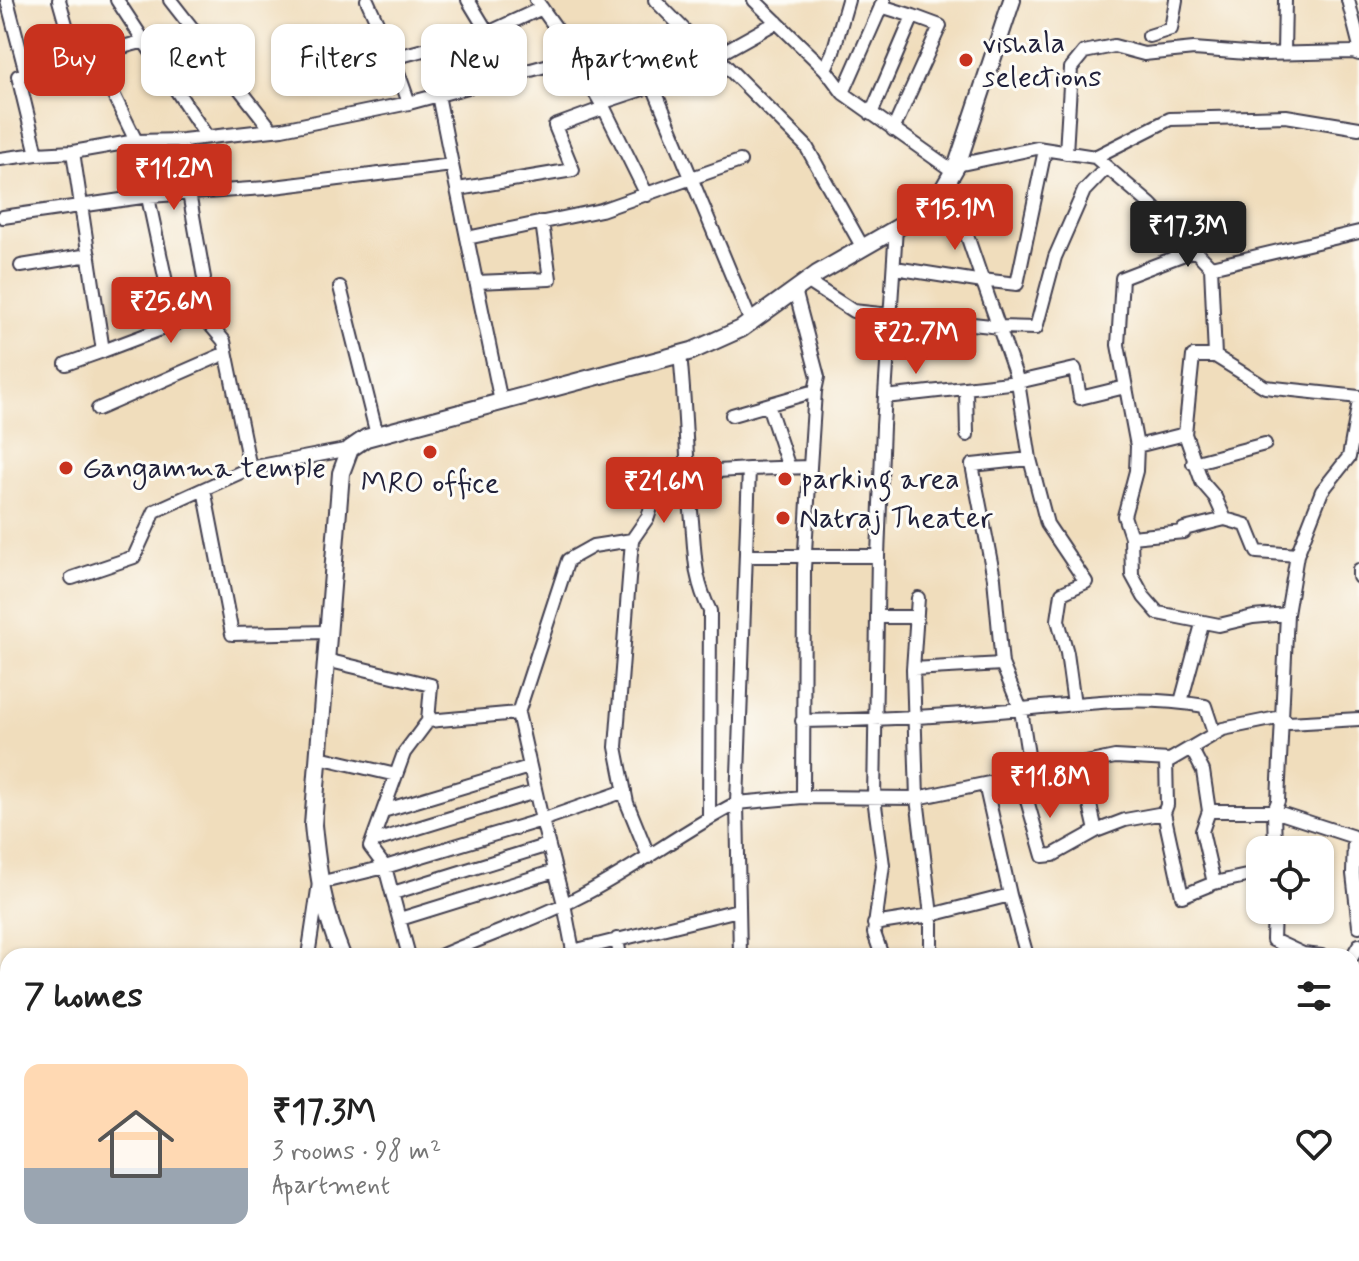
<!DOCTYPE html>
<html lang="en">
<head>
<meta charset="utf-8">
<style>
	:root { --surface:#fff; --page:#f2f2f2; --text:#222; --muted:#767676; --accent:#c8321e }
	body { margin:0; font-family:Mynerve,sans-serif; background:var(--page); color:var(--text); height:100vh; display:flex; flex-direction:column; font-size:30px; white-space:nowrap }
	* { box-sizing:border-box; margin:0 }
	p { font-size:26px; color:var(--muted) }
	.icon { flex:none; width:44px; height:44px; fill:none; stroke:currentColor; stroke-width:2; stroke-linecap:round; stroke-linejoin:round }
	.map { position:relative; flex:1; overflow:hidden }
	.details { position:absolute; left:0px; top:948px; width:1360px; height:314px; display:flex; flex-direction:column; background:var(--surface); border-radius:24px 24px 0 0; box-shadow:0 2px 6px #0004 }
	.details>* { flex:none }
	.top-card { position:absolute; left:24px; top:24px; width:800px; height:72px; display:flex; gap:16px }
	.buttons { position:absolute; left:1246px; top:836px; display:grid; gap:16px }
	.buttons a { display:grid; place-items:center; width:88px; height:88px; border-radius:16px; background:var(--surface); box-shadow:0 2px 6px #0004; font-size:40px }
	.price { position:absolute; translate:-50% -68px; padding:0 18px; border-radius:8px; background:var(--accent); color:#fff; font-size:26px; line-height:52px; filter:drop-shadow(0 2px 4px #0008) }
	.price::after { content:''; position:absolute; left:50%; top:48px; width:24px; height:18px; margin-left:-12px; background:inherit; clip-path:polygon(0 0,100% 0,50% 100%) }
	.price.current { background:#222; color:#fff }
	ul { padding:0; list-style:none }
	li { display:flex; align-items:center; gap:24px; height:200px; padding:0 24px }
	li span { display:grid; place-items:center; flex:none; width:224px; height:160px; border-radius:16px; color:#555 }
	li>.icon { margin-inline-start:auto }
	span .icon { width:96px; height:96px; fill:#fffc; stroke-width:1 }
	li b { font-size:34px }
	h2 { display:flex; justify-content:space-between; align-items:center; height:96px; padding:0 24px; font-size:34px }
	.pill { padding:0 28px; border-radius:16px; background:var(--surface); box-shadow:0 2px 6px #0004; font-size:28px; line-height:72px }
	.pill.current { background:var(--accent); color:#fff }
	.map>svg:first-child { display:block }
	.water { fill:#3fabbe; stroke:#30667c; stroke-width:2 }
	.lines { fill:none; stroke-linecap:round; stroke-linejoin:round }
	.minor-casing { stroke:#413e4e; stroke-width:16 }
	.major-casing { stroke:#413e4e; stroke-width:20 }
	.minor { stroke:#fff; stroke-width:12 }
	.major { stroke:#fff; stroke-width:16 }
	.poi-dot { fill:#c8321e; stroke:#fdfcf7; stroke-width:3 }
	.labels { text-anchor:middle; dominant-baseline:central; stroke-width:6; stroke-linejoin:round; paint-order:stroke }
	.poi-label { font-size:30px; fill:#22223b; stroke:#fdfcf7; text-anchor:start }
</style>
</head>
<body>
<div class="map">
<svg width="1359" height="1261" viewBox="0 0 1359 1261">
	<rect width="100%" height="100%" fill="#fdfcf7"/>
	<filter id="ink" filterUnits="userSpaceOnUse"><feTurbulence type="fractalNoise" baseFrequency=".0125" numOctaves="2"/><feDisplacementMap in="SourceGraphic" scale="16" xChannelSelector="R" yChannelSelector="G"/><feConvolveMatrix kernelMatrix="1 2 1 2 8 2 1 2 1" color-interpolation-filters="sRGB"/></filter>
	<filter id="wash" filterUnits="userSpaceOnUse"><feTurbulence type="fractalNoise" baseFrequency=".006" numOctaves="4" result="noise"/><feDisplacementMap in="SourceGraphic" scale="32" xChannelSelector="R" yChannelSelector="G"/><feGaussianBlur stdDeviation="1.8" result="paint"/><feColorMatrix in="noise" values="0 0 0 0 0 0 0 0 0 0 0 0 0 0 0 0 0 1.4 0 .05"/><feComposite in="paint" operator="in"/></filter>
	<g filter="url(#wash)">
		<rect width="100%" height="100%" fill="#f0ddbc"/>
		<path class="water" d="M0,1029L8,1051V1254H81L83,1261H0Z"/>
	</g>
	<g filter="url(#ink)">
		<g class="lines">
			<defs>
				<path id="minor" d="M7,0L26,73L18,76L37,154L73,152L136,141L183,140L282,129L409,103L575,58
					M59,0L76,60
					M117,0L207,137
					M170,0L271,129
					M367,0L393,58L488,33L468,0
					M536,0L566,42L601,103L676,78L777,22
					M655,0L711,57
					M754,0L825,69L833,52L848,0
					M1348,0L1359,43
					M488,33L542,8
					M1149,36L1171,29L1176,0
					M1284,52L1285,0
					M94,55L136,141L175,324
					M715,55L806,146L863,248
					M393,58L409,103
					M825,69L843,93L884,0
					M26,73L145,41
					M653,86L751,322
					M843,93L953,171
					M604,108L647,195
					M871,114L913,16L881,6
					M893,130L940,26L913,16
					M183,140L189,193L204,278
					M73,152L103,351L201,314L224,341L250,468L350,449
					M1066,153L1071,68L1084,52L1114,46L1144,54L1194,49L1260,54L1353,52L1359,54
					M1095,157L1170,119L1286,116L1359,128
					M0,159L37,154
					M452,165L501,402
					M957,165L1037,148L1095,157L1150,204L1211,267L1215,356L1265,387L1359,397
					M458,189L573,170L555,126L604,108L601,103
					M3,217L149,196L266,188L452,165L438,95
					M467,238L601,210L740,161
					M1195,250L1122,278L1118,345L1137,446L1136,471L1124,516L1131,537L1132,575L1144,597L1158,613L1219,625L1253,617L1287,614
					M21,266L89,255
					M1211,267L1359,232
					M895,268L983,282L948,180
					M982,280L1017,284L1045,150
					M807,281L853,311L1000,327L1036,328L1055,257L1084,191L1107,167
					M476,282L550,279L542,222
					M983,282L1018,382L1030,459L1047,524L1086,582L1062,593L1058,620L1067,653L1074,704
					M340,287L377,435
					M795,290L818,377L815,391
					M680,354C686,410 686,465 692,521C695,556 694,579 710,611L709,817
					M66,364L103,351
					M966,389L967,435
					M885,397L1018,382L1075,369L1080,398L1125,387
					M768,405L789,468
					M98,409L226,353
					M732,415L815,391L810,467L749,469L737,803L803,797L804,569L810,467
					M1185,434L1202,482L1215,497L1225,519
					M1137,446L1185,434L1193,356H1215
					M1193,463L1265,444
					M204,489L232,634L328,632
					M1131,537L1184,532V529L1225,519L1246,525L1257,552L1297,555
					M632,540L648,517L656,491L687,473L749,469
					M746,556H878
					M1359,570V577
					M72,578L134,557L155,511L250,468
					M877,617H917
					M326,660L431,685L428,721
					M1002,664L1021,710L1031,774
					M913,669L918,598
					M1181,702L1202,624
					M518,713L568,560L593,546L632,540L616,747L627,803L649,857
					M802,721C875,720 949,716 1022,709C1088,703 1138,695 1205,706L1214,733
					M319,757L396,775
					M1078,765L1088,796L1096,831L1125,820L1164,813L1167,805L1166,760
					M1020,776L1043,856L1053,855L1096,831
					M985,784L1010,895L1027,956
					M803,797L917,798L1115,757L1170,760L1223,729L1282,717L1288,723L1359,719
					M383,811L529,767
					M1209,811H1274L1354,837L1353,874L1359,926
					M1164,813L1182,896L1214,883L1202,831L1209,811L1203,771L1191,748
					M372,842L535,792
					M1275,850L1274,811L1278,801L1287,614L1297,555L1322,491L1349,457L1359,401
					M1214,883L1260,873
					M393,893L548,845
					M1274,910L1273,940L1303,954V956
					M400,919L555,871
					M874,924L931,915L1010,895
					M617,939L620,956
					M573,951L738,910
					M1303,954L1322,956
					M308,956L319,883L385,867L542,820L564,904L574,956
					M409,956L385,867L370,847L404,753L428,721L518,713L542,820L625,791
					M440,956C485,936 533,921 577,898C633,870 682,831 737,803L740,956
					M882,956L874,933L883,865L874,798L878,556L883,426L896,228
					M931,956V915L917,798L913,669L1002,664L994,578L972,465L1030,459
					M1352,957L1359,945
					M332,1254L333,1261
					M390,1254V1261
					M519,1254L520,1261
					M664,1254L665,1261
					M781,1254L782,1261
					M1112,1254L1114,1261
					M1331,1254L1332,1261
					M575,1261L577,1254
					M813,1261L876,1254"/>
				<path id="major" d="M342,956C323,909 318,875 313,825L341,473L350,449L366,438L692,351L741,329L817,274L911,220L942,191L957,165L1012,0
					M452,1254L453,1261"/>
			</defs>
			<use href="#minor" class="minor-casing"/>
			<use href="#major" class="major-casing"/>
			<use href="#minor" class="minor"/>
			<use href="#major" class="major"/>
		</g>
	</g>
	<g class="poi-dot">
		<circle cx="966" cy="60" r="8"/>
		<circle cx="430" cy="452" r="8"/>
		<circle cx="66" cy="468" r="8"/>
		<circle cx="785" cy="479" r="8"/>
		<circle cx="783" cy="518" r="8"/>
	</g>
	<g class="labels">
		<g class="poi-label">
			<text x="982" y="43">vishala<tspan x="982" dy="34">selections</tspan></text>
			<text x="82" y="468">Gangamma temple</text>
			<text x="801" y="479">parking area</text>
			<text x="430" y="483" text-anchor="middle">MRO office</text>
			<text x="799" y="518">Natraj Theater</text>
		</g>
	</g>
</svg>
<div class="buttons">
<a><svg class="icon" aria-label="locate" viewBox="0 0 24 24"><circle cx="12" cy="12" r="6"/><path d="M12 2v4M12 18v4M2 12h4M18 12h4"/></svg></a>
</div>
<b class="price" style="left:174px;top:212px">₹11.2M</b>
<b class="price" style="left:955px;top:252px">₹15.1M</b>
<b class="price current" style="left:1188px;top:269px">₹17.3M</b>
<b class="price" style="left:171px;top:345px">₹25.6M</b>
<b class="price" style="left:916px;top:376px">₹22.7M</b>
<b class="price" style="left:664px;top:525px">₹21.6M</b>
<b class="price" style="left:1050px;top:820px">₹11.8M</b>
<div class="top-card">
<a class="pill current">Buy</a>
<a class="pill">Rent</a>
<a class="pill">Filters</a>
<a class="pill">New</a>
<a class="pill">Apartment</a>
</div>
<section class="details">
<h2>7 homes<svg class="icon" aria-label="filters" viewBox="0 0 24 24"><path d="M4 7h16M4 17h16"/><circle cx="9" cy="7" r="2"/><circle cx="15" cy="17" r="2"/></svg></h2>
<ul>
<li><span style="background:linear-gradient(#ffd9b3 65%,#9aa5b1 0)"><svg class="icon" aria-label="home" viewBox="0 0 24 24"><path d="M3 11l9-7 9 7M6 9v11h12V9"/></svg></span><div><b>₹17.3M</b><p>3 rooms · 98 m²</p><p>Apartment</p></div><svg class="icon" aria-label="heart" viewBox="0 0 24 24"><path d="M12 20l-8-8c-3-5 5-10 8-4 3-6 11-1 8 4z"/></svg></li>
</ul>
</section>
</div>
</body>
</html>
